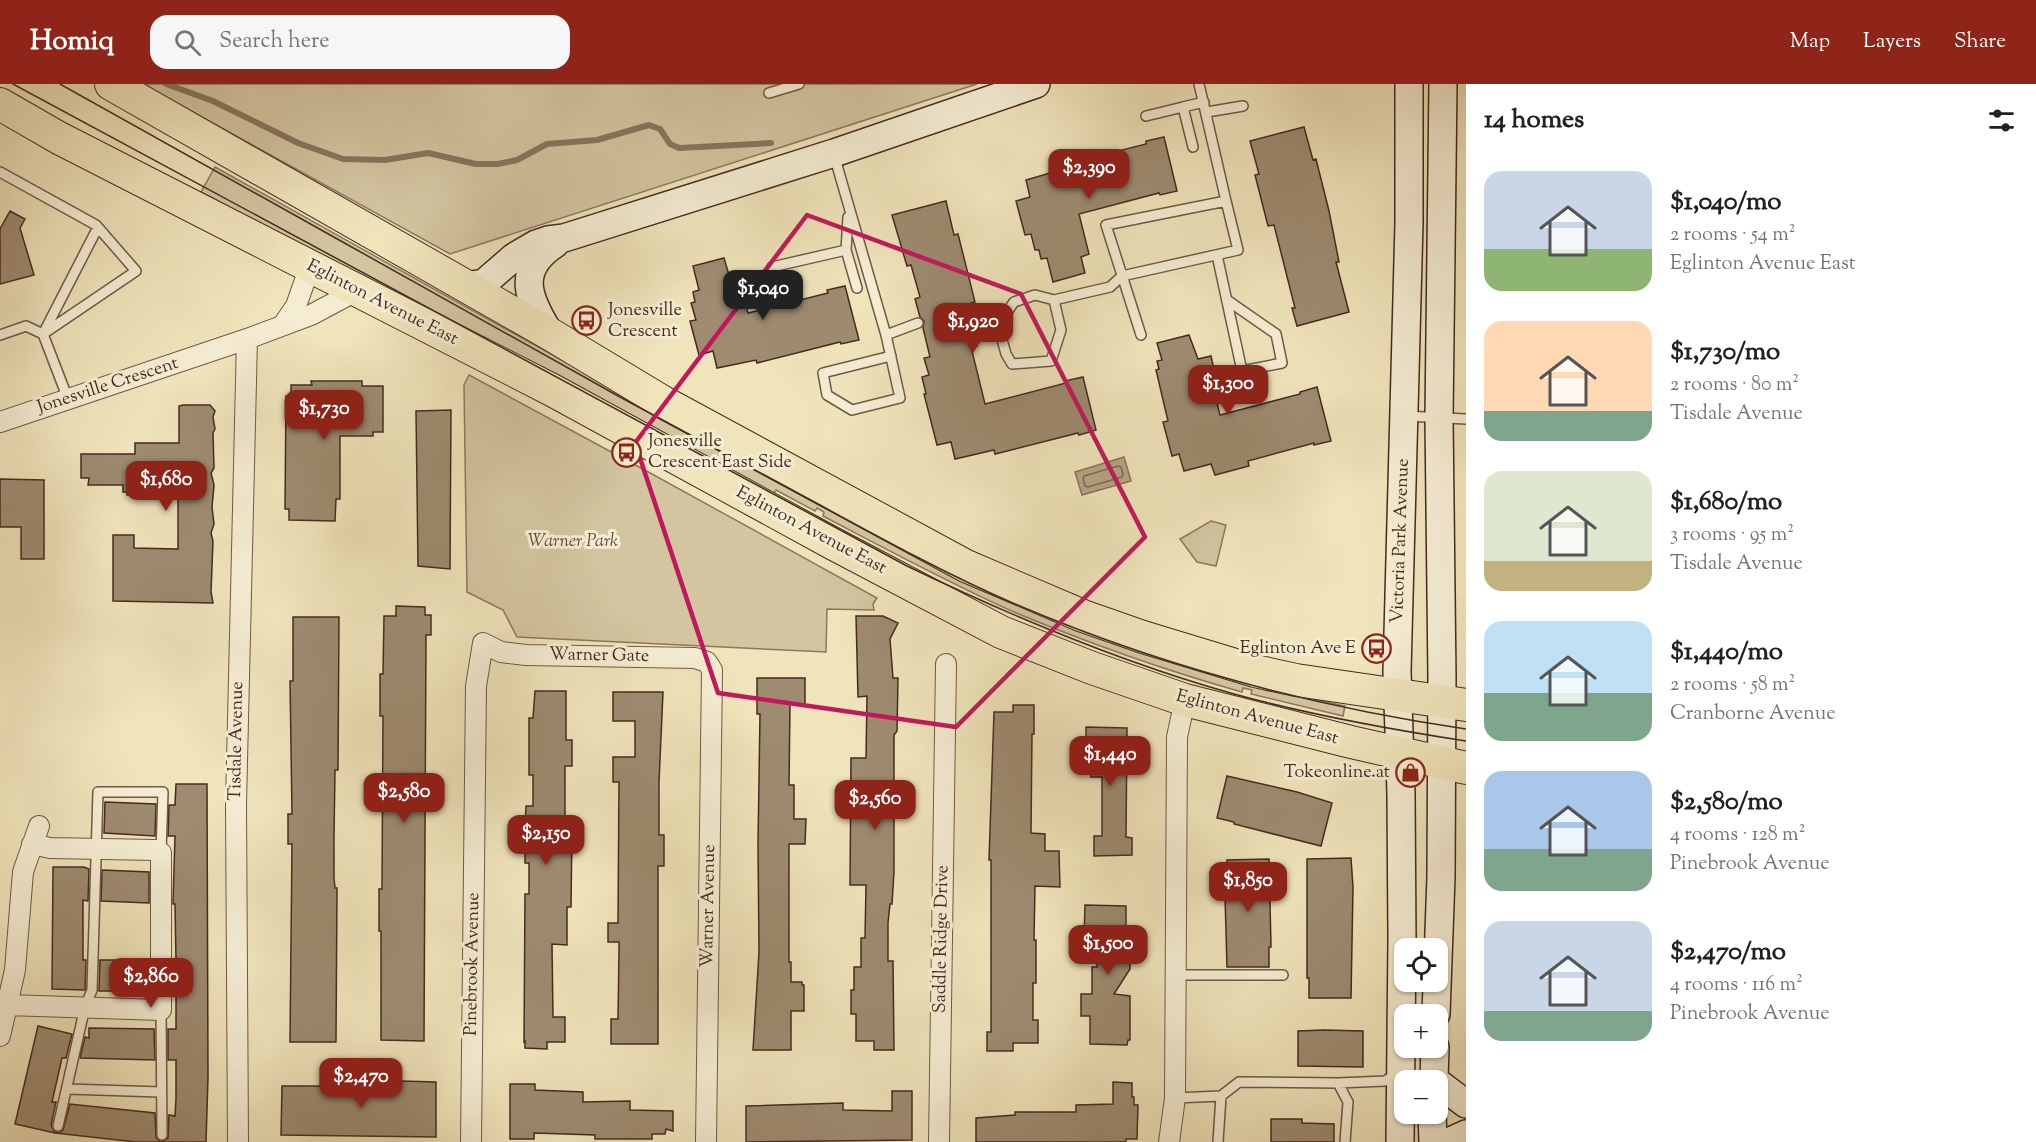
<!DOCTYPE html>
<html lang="en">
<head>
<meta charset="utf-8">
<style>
	:root { --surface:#fff; --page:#f6f6f6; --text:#202124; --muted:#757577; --accent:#8f2418 }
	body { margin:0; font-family:"Sorts Mill Goudy",serif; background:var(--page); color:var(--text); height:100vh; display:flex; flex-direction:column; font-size:22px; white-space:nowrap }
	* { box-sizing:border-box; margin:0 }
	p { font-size:20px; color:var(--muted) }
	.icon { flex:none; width:33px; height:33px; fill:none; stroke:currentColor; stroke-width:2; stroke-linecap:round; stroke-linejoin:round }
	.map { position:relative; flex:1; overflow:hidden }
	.panel { display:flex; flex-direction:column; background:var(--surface); width:570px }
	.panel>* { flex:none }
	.controls { position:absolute; left:1394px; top:854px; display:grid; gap:12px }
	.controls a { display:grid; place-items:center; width:54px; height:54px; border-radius:12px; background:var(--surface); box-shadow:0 2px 4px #0004; font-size:30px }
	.price { position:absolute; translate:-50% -51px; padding:0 14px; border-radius:12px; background:var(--accent); color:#fff; font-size:20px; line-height:39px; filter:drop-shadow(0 2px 3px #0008) }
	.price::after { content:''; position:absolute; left:50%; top:36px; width:18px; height:14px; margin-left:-9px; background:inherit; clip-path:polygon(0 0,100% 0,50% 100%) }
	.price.on { background:#222; color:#fff }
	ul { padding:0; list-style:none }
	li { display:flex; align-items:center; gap:18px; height:150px; padding:0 18px }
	li span { display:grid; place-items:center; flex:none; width:168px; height:120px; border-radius:18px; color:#555 }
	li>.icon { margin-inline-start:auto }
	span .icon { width:72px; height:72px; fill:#fffc; stroke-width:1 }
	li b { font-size:26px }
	h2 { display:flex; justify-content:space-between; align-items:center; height:72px; padding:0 18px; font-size:26px }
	header { display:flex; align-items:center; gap:36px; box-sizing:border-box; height:84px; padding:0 30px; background:var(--accent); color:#fff }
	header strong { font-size:28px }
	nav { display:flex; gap:33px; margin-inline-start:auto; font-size:21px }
	.search { width:420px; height:54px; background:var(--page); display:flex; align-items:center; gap:15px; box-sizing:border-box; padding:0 21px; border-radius:18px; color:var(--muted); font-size:22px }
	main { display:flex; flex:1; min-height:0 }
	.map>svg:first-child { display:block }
	.green { fill:#d3c5a0; stroke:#8c7860; stroke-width:1.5 }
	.water { fill:#b6a586; stroke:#89745d; stroke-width:1.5 }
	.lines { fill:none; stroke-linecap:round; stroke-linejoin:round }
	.shore { stroke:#7e6852; stroke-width:1.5 }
	.stream { stroke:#89745d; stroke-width:6 }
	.building { fill:#9e8b70; stroke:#452b1f; stroke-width:1.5 }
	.lane-casing { stroke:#705946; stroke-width:12 }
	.street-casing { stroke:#705946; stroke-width:22 }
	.secondary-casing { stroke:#452b1f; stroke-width:30 }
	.primary-casing { stroke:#452b1f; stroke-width:34 }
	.lane { stroke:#f5edd3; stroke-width:9 }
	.street { stroke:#f5edd3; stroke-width:20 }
	.secondary { stroke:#f5edd3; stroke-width:27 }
	.primary { stroke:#f0e4bb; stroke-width:32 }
	.tram { stroke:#452b1f; stroke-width:1.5 }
	.marked { fill:none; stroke:#c2185b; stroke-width:4.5; stroke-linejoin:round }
	.labels { text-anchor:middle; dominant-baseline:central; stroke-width:6; stroke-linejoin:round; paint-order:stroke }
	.street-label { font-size:18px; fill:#452b1f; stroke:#f5edd3 }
	.poi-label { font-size:18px; fill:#452b1f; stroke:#f5edd3; text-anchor:start }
	.park-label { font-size:18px; font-style:italic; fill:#614a39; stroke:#f5edd3 }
</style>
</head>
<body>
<header>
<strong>Homiq</strong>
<div class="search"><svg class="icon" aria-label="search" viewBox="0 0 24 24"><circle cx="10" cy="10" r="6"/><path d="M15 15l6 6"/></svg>Search here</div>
<nav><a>Map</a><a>Layers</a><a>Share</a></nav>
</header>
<main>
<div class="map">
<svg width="1466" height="1058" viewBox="0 0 1466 1058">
	<rect width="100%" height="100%" fill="#f0e4bb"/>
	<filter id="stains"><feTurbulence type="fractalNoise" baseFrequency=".00333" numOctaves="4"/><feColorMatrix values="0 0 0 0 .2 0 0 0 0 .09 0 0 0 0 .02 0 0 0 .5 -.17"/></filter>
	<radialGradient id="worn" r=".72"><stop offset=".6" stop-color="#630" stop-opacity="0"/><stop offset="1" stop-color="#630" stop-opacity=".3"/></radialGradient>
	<path class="green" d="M142,0H977L450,170Z
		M215,83L723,366L1299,612L1345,622L1343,632L1251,610L1252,606L1243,604L1242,608C1164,586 1088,559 1014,528C949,499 886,465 823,432L824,428L817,424L815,427L776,406L772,412L201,108Z
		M469,291L652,390L877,514L873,520L874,526L827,525L826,568L517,553L503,526L467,508L464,301Z
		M1211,437L1226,441L1216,482L1197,478L1180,455Z"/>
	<path class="water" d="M1124,373L1131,397L1082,411L1075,388Z"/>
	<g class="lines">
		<path class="shore" d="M1118,382L1121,383L1123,390L1122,393L1088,403L1085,402L1083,394L1084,392Z"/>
		<path class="stream" d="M166,0L213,17L298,59L343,75L385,76L428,69L476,80H498L517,76L547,60L597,56L649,41L660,45L670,60L679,64L771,59"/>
	</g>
	<path class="building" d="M1304,43L1313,76L1316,75L1329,127L1339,178H1336L1349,228L1297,242L1292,224H1295L1274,141L1268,142L1255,91L1259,90L1250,57Z
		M1164,53L1177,107L1160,111L1159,109L1079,130L1089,170L1081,173L1085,189L1053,198L1047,174L1041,175L1039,166H1035L1031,150L1025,151L1016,117L1030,113L1026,96L1064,85L1063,81L1146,60V57Z
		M946,117L954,151L958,150L975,218L971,219L979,252L975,253L977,262L971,263L985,320L1066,299L1065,297L1083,293L1096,346L1079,351L1078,349L995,370L994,366L955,375L951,358L937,361L924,310H926L922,293L929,291L924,274L930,273L923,244L924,237L920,233L915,215L920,213L911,181L907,182L892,131Z
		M10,127L25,135L20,144L34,191L0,200V145Z
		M724,174L729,191L737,189L748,229L828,209L827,206L845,202L859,256L841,260L840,258L757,279L756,276L717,284L713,267L699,271L690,237L696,236L691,219L695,218L693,208L699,206L693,182Z
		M1189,251L1198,275L1211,272L1215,290L1210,291L1220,331L1300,310V308L1317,303L1331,357L1314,361V359L1248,377L1249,382L1215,391L1211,380L1184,387L1179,370L1172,372L1163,338L1168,337L1156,286L1159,285L1157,277L1162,276L1157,259Z
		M311,297H362V302H383V348H373V352H340V415H336L335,437L289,436V425H285L286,312H291V301H312Z
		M183,321H210L215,327L213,333L215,345L213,349L214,384L211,389L214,401L212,423L214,440L211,449L213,457L211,508L213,519L113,517V451H134V464L178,465V410L127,411V408H123V401H88L89,394H81V370H135V359H179V322Z
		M451,326L450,485L418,482L416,327Z
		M0,395L44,396V475H21V443H0Z
		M396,522L425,523V531H431V551H426L424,957L381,956V847H379V805H382L383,632H380V590H383L384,532H396Z
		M856,532H883L898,539L890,555L893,594H898L897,647L894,651V788L892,820H890L888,839V877H893L894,966H874V957H856V930H851V906H854V883H861V854H865L866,801H850L851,674H866L867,612L858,613Z
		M293,533H339L338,686H335L334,753V794L335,804H337L336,958H290L292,760H288V730H292L290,597H293Z
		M757,594H805V620H790L789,701H794V735H806L805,760H789V878H791V898H802V901H804V927H791V966H753L759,868L758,760L760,630H757Z
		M535,607H566V656H572V682H565V744H572L571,823H567V861L552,860L553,933H565V958H547V965L525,964V957L524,958L525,810H529V779H525V745L526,722H533V691H529V634H533Z
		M613,608H663L659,698V751H664V782H658V960H611V935H618L619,867V858H608V839H618L619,698H613V673H635V637H613Z
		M1013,621H1034V650H1032L1031,749L1045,750V767H1059L1060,803L1035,802L1034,856H1036V899H1033V936H1038V959H1013V967H987V948H991V776H989L994,628H1013Z
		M1086,643L1127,644L1126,753L1132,754V771L1094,772V752H1102V693H1091V680H1086Z
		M1227,692L1297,708L1332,719L1321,762L1234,740V738L1217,734Z
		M176,700H207L208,994L206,1058H136L55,1049L15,1040L38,942L72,950L66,974H62L52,1018H56L51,1041L54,1047L59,1049L63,1046L70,1020L155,1029L156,1054L161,1058L168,1054L169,1031L175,1032L176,1014V976H168V945H176V908H173V877H176L175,820H173L175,752H168L169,721H175Z
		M105,718L156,720L155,752L104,749Z
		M1351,774L1353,803L1351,914H1309V894H1307V775Z
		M1269,775L1271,863H1269V883H1227L1225,813L1227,776Z
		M53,783H84L89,785L88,817L83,816V876H86L85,906L52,905Z
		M102,786L149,788V819L101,817Z
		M1085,821L1126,822V857H1130V885L1114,910L1130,912V956H1128L1127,961L1090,960V932H1081V910H1092V883H1097V853H1084Z
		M100,876H149V907H99Z
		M89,944L154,945L155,976L80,974L85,953L89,954Z
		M1324,946L1363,947V983L1298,982V947Z
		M329,995L436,998V1053L281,1051L282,1002H329Z
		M1113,998L1132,999V1013H1134V1021H1138L1137,1055H1126V1058H976V1034L1015,1031V1028H1076V1021L1113,1020Z
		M510,1000H535V1006L583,1008V1018L630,1017V1026L673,1027V1047L666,1045L665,1050H652V1055H595V1051L534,1049V1055H510Z
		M892,1007H912V1056L746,1058V1022L843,1019V1026L892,1027Z
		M1271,1035H1302V1039L1334,1040V1058H1271Z"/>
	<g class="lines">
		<defs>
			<path id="lane" d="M769,9L799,0
				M1207,28L1243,22
				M1146,32L1183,23
				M1193,63L1183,23L1204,18
				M834,71L886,251L900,314L852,326L827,311L823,289L891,272
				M0,88L96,141L136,187L43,250
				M846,166L857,204
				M1217,171L1242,287L1282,279L1276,250L1227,216
				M772,183L846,166L848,133
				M1054,216L1061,246L1051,277L1012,280L1006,270L998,241L1014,218L1035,211L1054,216L1110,203L1122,192L1238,166L1226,117
				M44,248L98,143
				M0,251L26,242L43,250L68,315
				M886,251L918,239
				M1141,251L1106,141L1226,117L1199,0
				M1405,332L1466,335
				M1175,891H1283
				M161,926L162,1051
				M1338,999L1348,1018L1345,1058
				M67,1005L161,1008
				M1175,1014L1221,1012L1239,998L1338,999L1385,997L1396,990
				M58,1042L85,923L92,906L98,708H163L161,769
				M1218,1058L1221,1012"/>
			<path id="street" d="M283,241L296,222L310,182
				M0,338L247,255L311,231L358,206
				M7,921L161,926V769L155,766L50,764L32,760
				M0,952L15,886L23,788L39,742
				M238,1058L236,720L247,255
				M471,1058L476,602L483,559L501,568L526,571L695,574L707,578L712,586L706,1058
				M939,1058L946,580
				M1169,1058L1175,1014L1177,653L1185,616"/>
			<path id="secondary" d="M466,202L484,199L514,173L536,160L548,156L564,154L834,69L1036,0
				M550,250C528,215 515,186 555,160
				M1436,930L1441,793L1442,594L1439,334L1443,0
				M1434,996L1435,963
				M1437,998L1466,1020
				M1432,1029L1433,1058
				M1400,1058L1402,855L1401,710L1397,587L1409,139V0
				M1448,1058L1466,1050"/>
			<path id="primary" d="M111,0L550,250L663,318L966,482L1083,532L1143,553L1255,587L1296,596L1466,621
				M0,20L59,54L552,306L832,459L1001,548L1092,584L1185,616L1351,658L1466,684"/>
		</defs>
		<use href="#lane" class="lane-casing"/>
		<use href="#street" class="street-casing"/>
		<use href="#secondary" class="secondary-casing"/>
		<use href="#primary" class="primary-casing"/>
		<use href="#lane" class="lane"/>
		<use href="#street" class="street"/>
		<use href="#secondary" class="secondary"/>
		<use href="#primary" class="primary"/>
		<path class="tram" d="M13,0L907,482C1013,533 1120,578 1234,610C1310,631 1388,645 1466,657
			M60,0C247,104 433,209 620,313C687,349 753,385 820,421C884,456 948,491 1015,520C1160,582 1310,622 1466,645"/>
	</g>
	<path class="marked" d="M807,131L1021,210L1145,453L956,643L718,609L635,359Z"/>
	<defs>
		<symbol id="bus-ring" viewBox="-11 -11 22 22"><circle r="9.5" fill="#f5edd3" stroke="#8f2418" stroke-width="1.5"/><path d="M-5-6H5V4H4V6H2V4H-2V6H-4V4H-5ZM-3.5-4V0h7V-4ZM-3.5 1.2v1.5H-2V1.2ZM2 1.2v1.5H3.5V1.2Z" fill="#8f2418"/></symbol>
		<symbol id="shop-ring" viewBox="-11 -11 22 22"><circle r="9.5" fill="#f5edd3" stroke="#8f2418" stroke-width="1.5"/><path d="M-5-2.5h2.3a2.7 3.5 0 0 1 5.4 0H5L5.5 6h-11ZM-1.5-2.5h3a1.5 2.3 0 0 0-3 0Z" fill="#8f2418"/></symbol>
	</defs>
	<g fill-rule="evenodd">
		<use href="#bus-ring" x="570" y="220" width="33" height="33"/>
		<use href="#bus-ring" x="610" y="352" width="33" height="33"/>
		<use href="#bus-ring" x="1360" y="548" width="33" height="33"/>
		<use href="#shop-ring" x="1394" y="672" width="33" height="33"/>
	</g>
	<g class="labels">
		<g class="street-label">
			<text transform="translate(382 219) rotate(27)">Eglinton Avenue East</text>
			<text transform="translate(108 302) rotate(-18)">Jonesville Crescent</text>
			<text transform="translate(811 447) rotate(28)">Eglinton Avenue East</text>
			<text transform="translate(1401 457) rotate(-88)">Victoria Park Avenue</text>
			<text transform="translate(599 572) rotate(1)">Warner Gate</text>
			<text transform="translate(1257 634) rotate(15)">Eglinton Avenue East</text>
			<text transform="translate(237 657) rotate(-89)">Tisdale Avenue</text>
			<text transform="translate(709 822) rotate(-89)">Warner Avenue</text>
			<text transform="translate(942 855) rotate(-89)">Saddle Ridge Drive</text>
			<text transform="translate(473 880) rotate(-89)">Pinebrook Avenue</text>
		</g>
		<g class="poi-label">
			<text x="608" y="227">Jonesville<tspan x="608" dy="21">Crescent</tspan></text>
			<text x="648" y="358">Jonesville<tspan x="648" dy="21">Crescent East Side</tspan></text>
			<text x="1356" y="565" text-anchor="end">Eglinton Ave E</text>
			<text x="1390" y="689" text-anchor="end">Tokeonline.at</text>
		</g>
		<g class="park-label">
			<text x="573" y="458">Warner Park</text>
		</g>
	</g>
	<rect width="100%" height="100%" filter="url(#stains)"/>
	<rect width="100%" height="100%" fill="url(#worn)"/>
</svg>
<div class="controls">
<a><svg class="icon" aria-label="locate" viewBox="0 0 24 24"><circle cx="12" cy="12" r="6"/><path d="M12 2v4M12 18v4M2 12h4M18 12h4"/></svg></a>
<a>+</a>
<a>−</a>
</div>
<b class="price" style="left:1089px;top:116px">$2,390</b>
<b class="price on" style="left:763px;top:237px">$1,040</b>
<b class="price" style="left:973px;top:270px">$1,920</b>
<b class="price" style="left:1228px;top:332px">$1,300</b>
<b class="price" style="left:324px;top:357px">$1,730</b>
<b class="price" style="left:166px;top:428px">$1,680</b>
<b class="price" style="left:1110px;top:703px">$1,440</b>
<b class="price" style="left:404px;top:740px">$2,580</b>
<b class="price" style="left:875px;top:747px">$2,560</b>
<b class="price" style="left:546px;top:782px">$2,150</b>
<b class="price" style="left:1248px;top:829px">$1,850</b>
<b class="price" style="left:1108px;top:892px">$1,500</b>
<b class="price" style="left:151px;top:925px">$2,860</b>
<b class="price" style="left:361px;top:1025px">$2,470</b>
</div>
<section class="panel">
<h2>14 homes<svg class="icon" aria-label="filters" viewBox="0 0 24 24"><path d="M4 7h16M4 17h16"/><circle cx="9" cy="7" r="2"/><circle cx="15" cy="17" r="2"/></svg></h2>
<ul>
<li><span style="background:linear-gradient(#c9d6e8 65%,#8fb573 0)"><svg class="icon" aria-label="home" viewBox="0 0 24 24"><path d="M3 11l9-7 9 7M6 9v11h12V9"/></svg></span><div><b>$1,040/mo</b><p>2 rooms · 54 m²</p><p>Eglinton Avenue East</p></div></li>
<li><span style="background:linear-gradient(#ffd9b3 75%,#7fa58c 0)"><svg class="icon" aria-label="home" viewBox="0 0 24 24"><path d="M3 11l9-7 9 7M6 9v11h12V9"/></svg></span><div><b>$1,730/mo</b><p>2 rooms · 80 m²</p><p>Tisdale Avenue</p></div></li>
<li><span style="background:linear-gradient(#dfe7d0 75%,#c2b280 0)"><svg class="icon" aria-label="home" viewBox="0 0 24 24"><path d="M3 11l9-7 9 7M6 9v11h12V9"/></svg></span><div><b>$1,680/mo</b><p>3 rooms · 95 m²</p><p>Tisdale Avenue</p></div></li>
<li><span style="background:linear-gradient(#bfe0f5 60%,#7fa58c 0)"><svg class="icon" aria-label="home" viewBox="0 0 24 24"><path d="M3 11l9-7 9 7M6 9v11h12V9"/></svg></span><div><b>$1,440/mo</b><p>2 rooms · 58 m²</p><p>Cranborne Avenue</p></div></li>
<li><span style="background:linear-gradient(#a9c7e8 65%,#7fa58c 0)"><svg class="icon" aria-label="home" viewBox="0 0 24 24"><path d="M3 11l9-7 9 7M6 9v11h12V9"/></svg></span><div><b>$2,580/mo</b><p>4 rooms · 128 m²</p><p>Pinebrook Avenue</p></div></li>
<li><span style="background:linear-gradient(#c9d6e8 75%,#7fa58c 0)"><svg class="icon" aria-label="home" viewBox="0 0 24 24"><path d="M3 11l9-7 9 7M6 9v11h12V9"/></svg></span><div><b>$2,470/mo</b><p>4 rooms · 116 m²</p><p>Pinebrook Avenue</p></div></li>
</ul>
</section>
</main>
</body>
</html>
